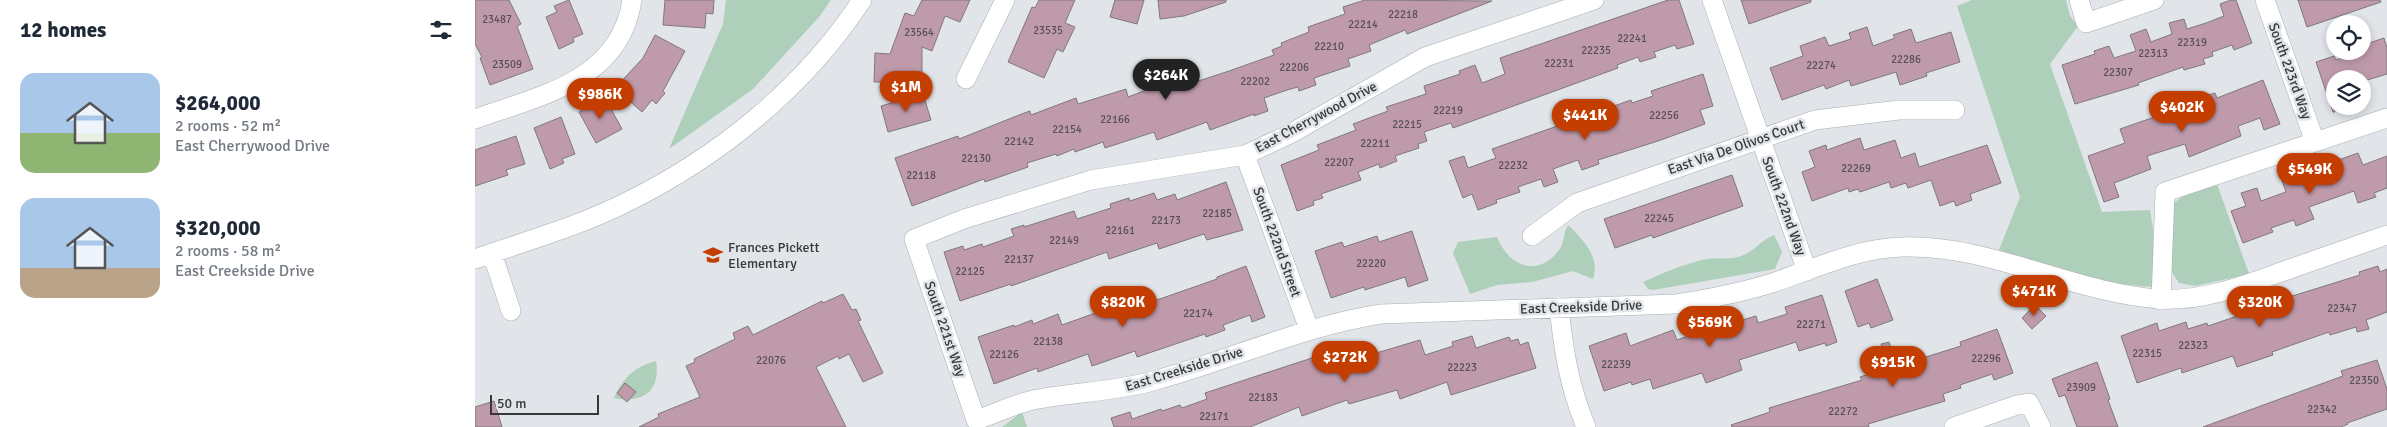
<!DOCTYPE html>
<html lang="en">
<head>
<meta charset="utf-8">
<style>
	:root { --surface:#fff; --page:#f6f6f7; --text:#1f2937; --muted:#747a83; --accent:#c43d01 }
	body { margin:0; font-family:Signika,sans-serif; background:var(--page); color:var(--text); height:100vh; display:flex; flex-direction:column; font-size:19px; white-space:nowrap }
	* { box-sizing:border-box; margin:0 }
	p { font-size:16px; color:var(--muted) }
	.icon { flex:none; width:28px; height:28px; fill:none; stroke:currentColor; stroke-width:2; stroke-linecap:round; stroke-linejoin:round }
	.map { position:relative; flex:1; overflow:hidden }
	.sheet { display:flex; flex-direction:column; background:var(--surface); width:475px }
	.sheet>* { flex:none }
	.controls { position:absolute; left:1851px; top:15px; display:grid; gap:10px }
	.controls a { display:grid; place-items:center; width:45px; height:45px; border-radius:50%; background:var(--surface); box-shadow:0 2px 8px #0003; font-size:25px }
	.scale { position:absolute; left:15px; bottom:12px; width:109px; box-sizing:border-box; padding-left:5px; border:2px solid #373839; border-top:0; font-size:14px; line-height:18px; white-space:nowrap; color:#373839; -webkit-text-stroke:4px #e1e4e8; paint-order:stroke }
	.price { position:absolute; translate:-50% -42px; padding:0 11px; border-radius:18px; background:var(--accent); color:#fff; font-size:16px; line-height:32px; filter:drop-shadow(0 1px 2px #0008) }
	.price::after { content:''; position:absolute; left:50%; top:30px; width:15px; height:11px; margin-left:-8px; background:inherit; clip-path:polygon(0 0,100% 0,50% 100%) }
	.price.on { background:#222; color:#fff }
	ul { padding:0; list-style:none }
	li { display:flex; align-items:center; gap:15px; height:125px; padding:0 20px }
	li span { display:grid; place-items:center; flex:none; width:140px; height:100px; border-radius:15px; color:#555 }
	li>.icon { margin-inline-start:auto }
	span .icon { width:60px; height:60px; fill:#fffc; stroke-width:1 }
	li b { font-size:21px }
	h2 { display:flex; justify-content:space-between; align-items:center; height:60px; padding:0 20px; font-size:21px }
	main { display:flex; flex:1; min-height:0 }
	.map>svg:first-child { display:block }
	.green { fill:#aecfba }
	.building { fill:#bf9aab; stroke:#7e797b }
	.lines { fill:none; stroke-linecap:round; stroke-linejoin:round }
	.minor-casing { stroke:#aaadb1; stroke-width:20 }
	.minor { stroke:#fff; stroke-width:19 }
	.labels { text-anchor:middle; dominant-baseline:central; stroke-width:5; stroke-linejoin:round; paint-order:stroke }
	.number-label { font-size:11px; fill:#595056 }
	.street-label { font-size:14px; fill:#373839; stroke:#e1e4e8 }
	.poi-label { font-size:14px; fill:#373839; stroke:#e1e4e8; text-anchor:start }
</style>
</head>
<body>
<main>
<section class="sheet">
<h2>12 homes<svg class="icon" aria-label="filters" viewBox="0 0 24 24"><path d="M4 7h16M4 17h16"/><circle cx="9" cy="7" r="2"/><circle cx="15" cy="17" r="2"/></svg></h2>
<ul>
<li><span style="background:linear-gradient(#a9c7e8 60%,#8fb573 0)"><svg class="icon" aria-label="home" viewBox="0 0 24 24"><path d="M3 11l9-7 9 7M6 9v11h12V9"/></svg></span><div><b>$264,000</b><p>2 rooms · 52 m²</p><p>East Cherrywood Drive</p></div></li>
<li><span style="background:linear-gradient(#a9c7e8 70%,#b9a48a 0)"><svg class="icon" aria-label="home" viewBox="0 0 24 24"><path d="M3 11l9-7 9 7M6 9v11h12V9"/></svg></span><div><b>$320,000</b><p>2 rooms · 58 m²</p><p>East Creekside Drive</p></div></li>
</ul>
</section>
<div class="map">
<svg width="1912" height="427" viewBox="0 0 1912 427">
	<rect width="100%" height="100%" fill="#e1e4e8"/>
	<path class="green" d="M251,0H356L344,17L278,89L194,149L248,24Z
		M1497,0H1591L1595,16L1603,26L1575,64L1627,212L1675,210L1678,229V287C1624,284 1575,267 1524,250L1545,197L1482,6Z
		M1742,184L1774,274L1721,286L1704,283L1696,271L1699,203L1708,196Z
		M1093,225C1107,238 1126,258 1118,279L1098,271L1057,282L1022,285L995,294L978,253L983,242L1022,237C1034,267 1063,278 1084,250C1090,243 1088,233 1093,225Z
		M1299,235L1307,252L1300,269L1178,290L1173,289L1168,282C1188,273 1209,264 1231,259C1243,257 1255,260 1266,256C1279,252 1286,240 1299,235Z
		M181,361C186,392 167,404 139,398C148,378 159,367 181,361Z
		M547,412L552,427H527Z"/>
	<path class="building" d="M0,0H34L46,24L42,26L58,69L15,85L5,58L7,57L0,44Z
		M94,0L108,34L98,38L99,42L84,49L71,17L82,12L79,6Z
		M190,0H239L238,14L231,13L230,28L188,25Z
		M447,0H495L485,22L470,16L457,51L447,47V82H399L400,53L415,54L430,13L439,16Z
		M564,0H600L590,23L600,27L588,52L582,49L569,78L533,62L557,7L560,8Z
		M640,0H669L662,24L635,17Z
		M683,0H751V2L709,16L685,19Z
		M890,0L1017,1L932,34L930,30L894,45L896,51L873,59L875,66L839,78L841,85L824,91L823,87L812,90L789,98L793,111L779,116V114L735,130L732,122L682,140L679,132L630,148L628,142L600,152L599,149L582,156L581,154L552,163L553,167L510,182L509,179L437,206L420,158L483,136L484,139L544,115L555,111L556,115L601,98L603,104L651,89L653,97L702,78L705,87L754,71L799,55L797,50L807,46L806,43L834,32L833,27L870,14L868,7Z
		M1193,0H1204L1219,44L1202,49L1200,45L1179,52L1181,57L1165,62L1163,57L1142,65L1143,68L978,128L976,123L949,132L952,141L943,144L944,148L920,156L922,161L905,168L904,164L883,172L886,180L846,194L848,198L838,201L839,205L822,211L806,165L844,150L842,145L881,130L878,124L913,111L911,107L951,94L949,86L985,74L984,71L1000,65L1007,83L1030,74L1025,58Z
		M1266,0H1336V2L1274,24Z
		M1756,0H1761L1777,43L1759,50L1757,45L1737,52L1738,56L1728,59L1730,64L1709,70L1708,67L1663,83L1664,85L1600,104L1587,65L1620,54L1619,51L1634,46L1639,58L1661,51L1655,35L1671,29L1676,42L1697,34L1694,23L1709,19L1712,29L1731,23L1749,16L1745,4Z
		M1823,0H1905L1906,2L1832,27Z
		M1392,27L1398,46L1420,38L1418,35L1436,29L1441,43L1476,32L1485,62L1451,73L1452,76L1425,85L1421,72L1376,86L1374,80L1351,89L1349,85L1307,100L1295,68L1328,56L1325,46L1350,37L1354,46L1376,39L1374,33Z
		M180,35L210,51L188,91L190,93L181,104L177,100L167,112L140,88L168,58Z
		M1909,38L1912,48V74L1889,81L1888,79H1860V112H1858L1841,62L1859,56L1861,60L1888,51L1892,49L1891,44Z
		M1228,74L1238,106L1225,110L1230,124L1183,141L1123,160L1124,164L1107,170L1103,160L1078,169L1083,182L1069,187L1066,179L1043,187L1045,192L1021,200L1022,203L1003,210L997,194L988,198L974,161L989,156L993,168L1021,158L1017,149L1156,100L1157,103L1178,96L1176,91Z
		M1788,80L1805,124L1789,130L1785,118L1763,126L1766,136L1714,157L1710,144L1672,156L1676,169L1639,183L1644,197L1629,202L1613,156L1650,143L1645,129L1694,112L1693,109L1712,102L1740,93L1742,98Z
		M448,94L456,120L413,132L406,106Z
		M130,98L147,129L121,143L104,112Z
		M86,117L100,154L87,159L89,163L75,169L59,128Z
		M41,136L50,164L31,170L33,175L0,186V150Z
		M1385,138L1389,150L1420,140L1426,158L1440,153L1444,167L1512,145L1526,183L1495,194L1497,200L1481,206L1479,201L1465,206L1456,180L1433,188L1431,183L1416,188L1414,182L1385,192L1383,189L1374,192L1373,188L1337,201L1327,172L1340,167L1334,151L1351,145L1352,150Z
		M1883,153L1888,165L1912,156V188L1899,193L1901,197L1883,203L1879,191L1834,207L1839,219L1821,226L1819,220L1796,228L1798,232L1768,243L1756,211L1771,206L1766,193L1782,188L1786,201L1811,192L1807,180Z
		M1257,175L1268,206L1178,238L1177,235L1140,248L1129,219Z
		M751,182L768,230L732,240L729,234L684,249L682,243L634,259L632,252L536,286V284L485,301L469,252L488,246L489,250L507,244L508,247L539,236L536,229L549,225V227L599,211L602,219L636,208L635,204L654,198L655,201L679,193L682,200L700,194L702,200Z
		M937,231L953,280L933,287L930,277L890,290L889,287L856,298L840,251L867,242L869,247L902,236L904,242Z
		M771,266L790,317L777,322L775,315L748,325L750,330L731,337L730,334L662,357L660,351L617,366L613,354L563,372L562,368L519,384L503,337L539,325V327L557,320L558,324L583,314L587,325L637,307L640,313L656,309L742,279V277Z
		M1903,266L1905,272L1912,269V312L1891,320L1894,329L1882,332L1881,327L1855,335L1854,332L1797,352L1798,355L1762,367L1758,356L1707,373L1706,368L1662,383L1646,336L1682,323L1684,331L1711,322L1713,329L1732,323L1733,326L1783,309L1784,313L1813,303L1811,298L1885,275L1884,272Z
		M1402,279L1418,320L1396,328L1394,323L1383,327L1370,291Z
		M368,294L377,310L381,309L386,320L383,321L408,373L388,382L374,354L364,359L363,356L341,367L371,427H164L184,417L183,414L225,397L211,366L220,362L219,359L260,339L258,333L273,326L278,335L347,301L348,303Z
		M1347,295L1362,342L1351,346L1350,343L1324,351L1321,342L1264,360L1267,370L1231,383L1227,373L1178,389L1175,379L1157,385L1156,382L1129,391L1114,346L1151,333L1155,346L1198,330L1202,340L1250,323L1251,325L1281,316L1283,323L1312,314L1310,307Z
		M1560,305L1571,316L1557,329L1547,318Z
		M1522,329L1538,373L1519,380L1517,374L1485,385L1486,388L1468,394L1470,401L1393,424L1394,427H1257L1256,425L1295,412L1294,408L1387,380L1385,377L1412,368L1406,344L1414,342L1422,366L1486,346L1485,342Z
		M997,336L1001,348L1034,337L1036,341L1043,339L1045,345L1053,342L1061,368L976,395L972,382L925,399L922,390L874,404L872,400L827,416L824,407L775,427H639L636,418L655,412L657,419L686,409L687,411L705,405L707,408L732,399L730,393L846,355L847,359L874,350L875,354L895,346L898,354L945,340L950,355L978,346L977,342Z
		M1902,360L1912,389V409L1872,423L1873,424L1866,427H1728L1868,376L1866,371Z
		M1622,362L1635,399L1633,400L1643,427H1602L1590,395L1584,397L1577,379Z
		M150,383L161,392L152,402L142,393Z
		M19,401L27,427H0V407Z"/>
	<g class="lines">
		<defs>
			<path id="minor" d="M1119,0L950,57L815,134L770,155L616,180L489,219L439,239L501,420C520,414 539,404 558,400C598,392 639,392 678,381C755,360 828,326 906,314L1201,304C1233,299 1265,293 1297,283C1339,269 1382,248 1427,247C1515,244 1597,293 1685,299C1727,302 1770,285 1809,271C1843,259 1878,247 1912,235
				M1237,0L1332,271
				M1604,0L1611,23L1679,0
				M1790,0L1840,142
				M491,79L530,0
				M0,119C64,96 145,81 157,0
				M770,155L834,329
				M1057,236L1102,203L1340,120L1424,110H1480
				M17,253L36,311
				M0,259C50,241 102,227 150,203C244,157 329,88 387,0
				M1686,300L1690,192L1912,118
				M1084,308C1089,352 1094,386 1111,427
				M1479,427L1542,405L1554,403L1566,427"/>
		</defs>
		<use href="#minor" class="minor-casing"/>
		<use href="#minor" class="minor"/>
	</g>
	<defs>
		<symbol id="school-bare" viewBox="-9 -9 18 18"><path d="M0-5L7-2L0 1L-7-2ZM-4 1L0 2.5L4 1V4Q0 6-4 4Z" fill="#c43d01" stroke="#e1e4e8" stroke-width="2.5" paint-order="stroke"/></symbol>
	</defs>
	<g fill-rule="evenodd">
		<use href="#school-bare" x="224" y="241" width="28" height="28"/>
	</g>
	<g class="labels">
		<g class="number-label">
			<text x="928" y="14">22218</text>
			<text x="22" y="19">23487</text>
			<text x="888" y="24">22214</text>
			<text x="573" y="30">23535</text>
			<text x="444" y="32">23564</text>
			<text x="1157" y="38">22241</text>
			<text x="1717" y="42">22319</text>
			<text x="854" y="46">22210</text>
			<text x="1121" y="50">22235</text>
			<text x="1678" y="53">22313</text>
			<text x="1431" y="59">22286</text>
			<text x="1084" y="63">22231</text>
			<text x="32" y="64">23509</text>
			<text x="1346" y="65">22274</text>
			<text x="819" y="67">22206</text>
			<text x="1643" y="72">22307</text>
			<text x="780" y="81">22202</text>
			<text x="973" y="110">22219</text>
			<text x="1189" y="115">22256</text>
			<text x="640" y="119">22166</text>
			<text x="932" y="124">22215</text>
			<text x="592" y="129">22154</text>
			<text x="544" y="141">22142</text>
			<text x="900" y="143">22211</text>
			<text x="501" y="158">22130</text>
			<text x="864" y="162">22207</text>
			<text x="1038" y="165">22232</text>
			<text x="1381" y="168">22269</text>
			<text x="446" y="175">22118</text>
			<text x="742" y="213">22185</text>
			<text x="1184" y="218">22245</text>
			<text x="691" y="220">22173</text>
			<text x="645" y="230">22161</text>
			<text x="589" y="240">22149</text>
			<text x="544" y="259">22137</text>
			<text x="896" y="263">22220</text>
			<text x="495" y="271">22125</text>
			<text x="1867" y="308">22347</text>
			<text x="723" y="313">22174</text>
			<text x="1336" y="324">22271</text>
			<text x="573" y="341">22138</text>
			<text x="1718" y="345">22323</text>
			<text x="1672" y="353">22315</text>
			<text x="529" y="354">22126</text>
			<text x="1511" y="358">22296</text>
			<text x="296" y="360">22076</text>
			<text x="1141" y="364">22239</text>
			<text x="987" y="367">22223</text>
			<text x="1889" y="380">22350</text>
			<text x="1606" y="387">23909</text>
			<text x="788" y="397">22183</text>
			<text x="1847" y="409">22342</text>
			<text x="1368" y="411">22272</text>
			<text x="739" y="416">22171</text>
		</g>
		<g class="street-label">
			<text transform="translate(1815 71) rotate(70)">South 223rd Way</text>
			<text transform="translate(841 117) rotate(-28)">East Cherrywood Drive</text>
			<text transform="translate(1261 147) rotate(-19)">East Via De Olivos Court</text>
			<text transform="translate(1309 206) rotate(70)">South 222nd Way</text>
			<text transform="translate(802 242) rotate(70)">South 222nd Street</text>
			<text transform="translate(1106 307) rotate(-2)">East Creekside Drive</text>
			<text transform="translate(470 329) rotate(71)">South 221st Way</text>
			<text transform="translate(709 369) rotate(-17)">East Creekside Drive</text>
		</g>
		<g class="poi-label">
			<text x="253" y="247">Frances Pickett<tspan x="253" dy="16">Elementary</tspan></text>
		</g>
	</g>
</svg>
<div class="controls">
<a><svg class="icon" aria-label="locate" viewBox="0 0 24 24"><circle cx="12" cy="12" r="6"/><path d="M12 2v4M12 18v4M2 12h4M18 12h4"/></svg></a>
<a><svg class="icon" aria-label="layers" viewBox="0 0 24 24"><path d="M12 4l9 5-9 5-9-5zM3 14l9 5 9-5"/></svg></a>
</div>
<div class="scale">50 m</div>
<b class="price on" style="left:691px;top:101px">$264K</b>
<b class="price" style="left:431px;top:113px">$1M</b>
<b class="price" style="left:125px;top:120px">$986K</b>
<b class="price" style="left:1707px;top:133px">$402K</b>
<b class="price" style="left:1110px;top:141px">$441K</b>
<b class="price" style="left:1835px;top:195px">$549K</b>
<b class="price" style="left:1559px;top:317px">$471K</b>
<b class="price" style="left:648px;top:328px">$820K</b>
<b class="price" style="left:1785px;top:328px">$320K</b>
<b class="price" style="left:1235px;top:348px">$569K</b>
<b class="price" style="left:870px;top:383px">$272K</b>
<b class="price" style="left:1418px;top:388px">$915K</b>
</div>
</main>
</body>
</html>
